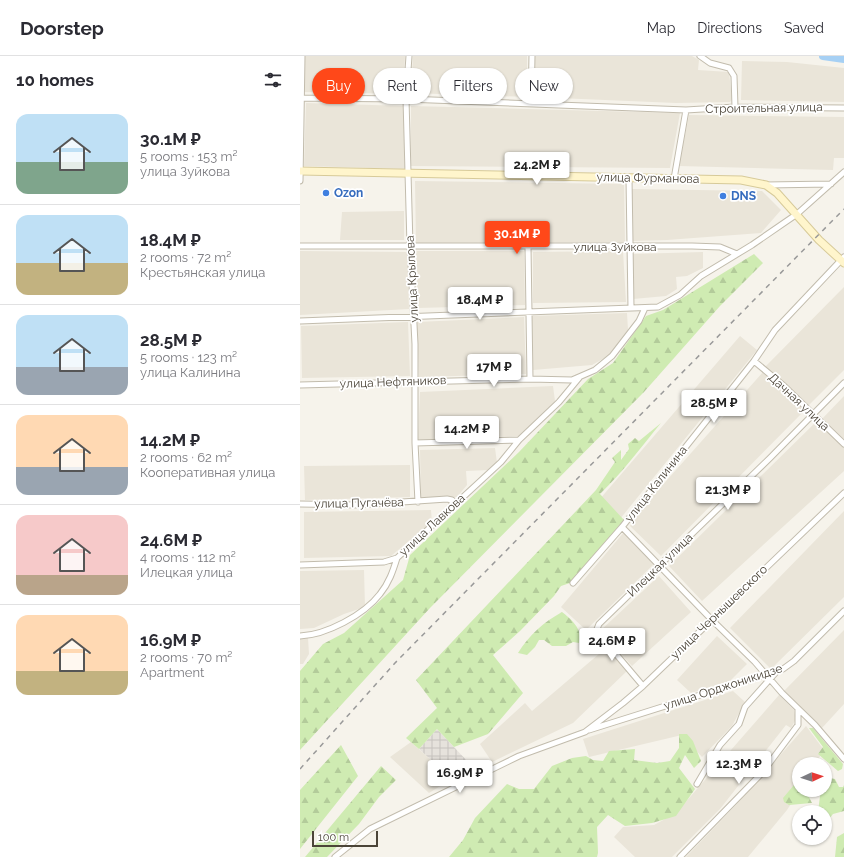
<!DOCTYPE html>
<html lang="en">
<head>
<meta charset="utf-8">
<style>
	:root { --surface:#fff; --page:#f7f7f7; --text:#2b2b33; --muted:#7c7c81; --line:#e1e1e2; --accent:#ff4819 }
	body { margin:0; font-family:Raleway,sans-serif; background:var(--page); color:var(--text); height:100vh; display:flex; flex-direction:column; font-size:15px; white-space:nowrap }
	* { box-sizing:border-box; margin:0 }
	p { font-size:13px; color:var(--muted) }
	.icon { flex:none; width:22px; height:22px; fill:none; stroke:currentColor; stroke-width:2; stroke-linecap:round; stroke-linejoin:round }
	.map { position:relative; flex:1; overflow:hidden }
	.sheet { display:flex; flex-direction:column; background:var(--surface); width:300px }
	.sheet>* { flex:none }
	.hud { position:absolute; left:12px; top:12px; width:380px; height:36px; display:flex; gap:8px }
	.needle { width:26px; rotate:86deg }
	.controls { position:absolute; left:492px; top:701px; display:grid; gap:8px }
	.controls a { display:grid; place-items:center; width:40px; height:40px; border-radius:50%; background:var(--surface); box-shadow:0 1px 3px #0004; font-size:20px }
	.scale { position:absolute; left:12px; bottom:10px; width:66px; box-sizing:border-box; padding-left:4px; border:2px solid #4b4438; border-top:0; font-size:11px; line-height:14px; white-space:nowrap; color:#4b4438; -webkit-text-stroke:3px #fff; paint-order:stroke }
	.price { position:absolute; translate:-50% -34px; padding:0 9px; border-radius:4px; background:#fff; color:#222; font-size:13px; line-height:26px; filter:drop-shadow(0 1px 2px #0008) }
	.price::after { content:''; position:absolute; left:50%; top:24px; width:12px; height:9px; margin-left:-6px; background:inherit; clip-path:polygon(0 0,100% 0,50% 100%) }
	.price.selected { background:var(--accent); color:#fff }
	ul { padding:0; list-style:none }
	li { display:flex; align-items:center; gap:12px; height:100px; padding:0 16px }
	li+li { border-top:1px solid var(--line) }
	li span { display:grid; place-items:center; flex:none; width:112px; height:80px; border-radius:12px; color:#555 }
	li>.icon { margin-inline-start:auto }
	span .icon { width:48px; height:48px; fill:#fffc; stroke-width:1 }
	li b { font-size:17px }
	h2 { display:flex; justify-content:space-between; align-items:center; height:48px; padding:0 16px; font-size:17px }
	.chip { padding:0 14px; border-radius:18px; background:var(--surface); box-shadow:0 1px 3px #0004; font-size:14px; line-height:36px }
	.chip.selected { background:var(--accent); color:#fff }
	header { display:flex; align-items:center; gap:24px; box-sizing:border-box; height:56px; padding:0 20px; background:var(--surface); border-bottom:1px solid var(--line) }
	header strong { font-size:19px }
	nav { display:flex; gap:22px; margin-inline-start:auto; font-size:14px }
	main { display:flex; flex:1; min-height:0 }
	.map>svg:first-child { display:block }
	.residential { fill:#eae5d9 }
	.industrial { fill:url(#industrial-grid) }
	.forest { fill:url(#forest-firs) }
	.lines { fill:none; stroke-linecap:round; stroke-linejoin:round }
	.river { stroke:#a6d0f4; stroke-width:8 }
	.minor-casing { stroke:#c2bcad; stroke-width:7 }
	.secondary-casing { stroke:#d7ca99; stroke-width:9 }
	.minor { stroke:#fff; stroke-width:5 }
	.secondary { stroke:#fff5cc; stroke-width:7 }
	.rail { stroke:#999; stroke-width:1.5; stroke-dasharray:5 5; stroke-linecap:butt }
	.shop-dot { fill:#3f7fe0; stroke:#fff; stroke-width:1.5 }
	.labels { text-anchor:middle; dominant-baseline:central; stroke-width:3.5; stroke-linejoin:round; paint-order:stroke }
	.street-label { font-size:12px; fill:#4b4438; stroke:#fff }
	.shop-label { font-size:12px; font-weight:bold; fill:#366cbe; stroke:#fff; text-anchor:start }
</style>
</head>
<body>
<header>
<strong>Doorstep</strong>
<nav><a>Map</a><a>Directions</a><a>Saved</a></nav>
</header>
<main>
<section class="sheet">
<h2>10 homes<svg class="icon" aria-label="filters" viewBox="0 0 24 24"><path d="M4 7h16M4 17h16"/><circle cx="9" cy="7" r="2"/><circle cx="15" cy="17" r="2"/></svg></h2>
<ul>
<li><span style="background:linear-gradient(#bfe0f5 60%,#7fa58c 0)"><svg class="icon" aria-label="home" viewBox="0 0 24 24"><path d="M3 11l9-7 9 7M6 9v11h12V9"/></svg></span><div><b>30.1M ₽</b><p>5 rooms · 153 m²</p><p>улица Зуйкова</p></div></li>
<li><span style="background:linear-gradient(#bfe0f5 60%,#c2b280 0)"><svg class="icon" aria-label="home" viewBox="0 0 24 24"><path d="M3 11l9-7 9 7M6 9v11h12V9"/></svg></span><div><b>18.4M ₽</b><p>2 rooms · 72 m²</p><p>Крестьянская улица</p></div></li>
<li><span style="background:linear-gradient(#bfe0f5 65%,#9aa5b1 0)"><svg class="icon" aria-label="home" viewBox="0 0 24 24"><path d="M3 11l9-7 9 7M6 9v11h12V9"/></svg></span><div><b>28.5M ₽</b><p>5 rooms · 123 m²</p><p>улица Калинина</p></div></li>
<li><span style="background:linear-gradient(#ffd9b3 65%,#9aa5b1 0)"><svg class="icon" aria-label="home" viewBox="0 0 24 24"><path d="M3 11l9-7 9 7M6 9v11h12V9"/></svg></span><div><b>14.2M ₽</b><p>2 rooms · 62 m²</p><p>Кооперативная улица</p></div></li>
<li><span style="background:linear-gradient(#f6c9c9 75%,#b9a48a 0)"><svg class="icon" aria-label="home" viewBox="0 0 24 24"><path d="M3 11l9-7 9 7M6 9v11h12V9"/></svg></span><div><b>24.6M ₽</b><p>4 rooms · 112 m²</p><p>Илецкая улица</p></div></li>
<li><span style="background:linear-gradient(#ffd9b3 70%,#c2b280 0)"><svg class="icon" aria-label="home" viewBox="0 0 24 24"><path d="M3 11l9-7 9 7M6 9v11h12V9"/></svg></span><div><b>16.9M ₽</b><p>2 rooms · 70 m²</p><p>Apartment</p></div></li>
</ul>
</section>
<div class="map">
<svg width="544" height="801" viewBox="0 0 544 801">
	<defs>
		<pattern id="industrial-grid" width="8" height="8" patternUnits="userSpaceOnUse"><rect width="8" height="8" fill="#e6e2dc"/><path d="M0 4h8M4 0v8" fill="none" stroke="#c7c3be"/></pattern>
		<pattern id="forest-firs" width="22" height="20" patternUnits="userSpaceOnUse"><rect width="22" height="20" fill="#cfebb2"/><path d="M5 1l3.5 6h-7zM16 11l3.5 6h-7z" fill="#b3cb9a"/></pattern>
	</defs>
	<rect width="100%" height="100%" fill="#f6f3eb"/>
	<path class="residential" d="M5,0H105L103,38L3,36Z
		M113,0H227V41L111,37Z
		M235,0H392L399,4L398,14L429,16L432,43L430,46L376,47L234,41Z
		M442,5L487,6L544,12V46L441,44Z
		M6,47L105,50L106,113L4,110Z
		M111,50L380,57L370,112L111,110Z
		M389,59L544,61V102H534L533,114L379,110Z
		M115,125L324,128L325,186L116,187Z
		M332,133L462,135L481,154L461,177L367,184L332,185Z
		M104,155V184H40L42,156Z
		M0,195L107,196L109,253L0,259Z
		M116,195H224L225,249L118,252Z
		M323,195L326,246L233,247V196Z
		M403,196V212L387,220L376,221L377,233L366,240L333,243L332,198Z
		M544,231V314L507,351L465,311Z
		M327,257L328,274L310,299L292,309L233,314L232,260Z
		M224,261L226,318L119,321L117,266Z
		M108,266L110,320L2,322L1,270Z
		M440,280L457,294L320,463L299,444Z
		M463,316L505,354L361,500L330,470L344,450Z
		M253,330L255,345L221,380L118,384L120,336Z
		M544,340V386L521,364Z
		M517,365L544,392V415L402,545L369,510Z
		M195,392L197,407L189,414L166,415L167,429L157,441L121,442L120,394Z
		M110,409V441L5,444L4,410Z
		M131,454L132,466L91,500L4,502V456Z
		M544,455V541L471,613L430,572Z
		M324,476L355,507L286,574L261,551Z
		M64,514L65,551L44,558L14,572L0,573V515Z
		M359,520L391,556L332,610L300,575Z
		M544,574V648L522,672L484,635Z
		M417,580L447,608L430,625L391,637L377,624Z
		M8,582L9,598L3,608H0V583Z
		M306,592L327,615L273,667L192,706L180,688L225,647L232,655Z
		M433,635L445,646L432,670L402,701L382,679L289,701L283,683Z
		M479,639L494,654L496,663L491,672L486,669L420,753L372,801H335L314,781L323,771L354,769L376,757Z
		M506,670L524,694L515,708H499L500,734L487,754L448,801H386L436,749Z
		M111,686L152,723L129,737L90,701Z"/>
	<path class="industrial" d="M137,673L169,707L168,715L152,723L119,693Z"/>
	<path class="forest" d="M454,198L463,207L420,250L344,336L130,552L0,694V615L23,588L44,577L103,524L110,499L219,396L288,323L313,307L346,260L363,254Z
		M361,367C341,391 323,416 300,438L324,464L270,527L261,530L254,540L220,575L193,599L223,637L188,678L154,691L137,673L119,693L106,682L137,652L116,624L296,434L315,406L312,402L321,394V404L329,393L328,388L335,382L339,385Z
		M262,556C271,563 284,574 279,587L273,586L266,590H252L244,584H239L235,591L227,599L218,597C229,579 244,566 262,556Z
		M509,672H513L543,708L542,713L538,715L518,698L523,691Z
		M379,678H387L393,685L401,705L394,712L385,699L379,712L395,733L376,760L352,767L325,770L308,759L297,771L298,797L297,801H149L163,784L175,762L207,728L219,733H234L252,710L272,702L286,700L293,704L303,705L309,695L335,693L334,704L357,707L370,705L379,692Z
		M41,689L58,720L0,793V734Z
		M81,710L96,724L79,741L59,768L27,801H5Z
		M530,722L535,723L539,731H543L544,729V755L533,758L525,768V756H518L520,740L523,734H525Z
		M499,723V734H502L501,736L509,741L512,747L489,749L484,746L483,742Z
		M544,777V801H535L537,781Z"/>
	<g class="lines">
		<path class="river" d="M523,0L544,3"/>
		<defs>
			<path id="minor" d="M109,0L106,43L110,190L115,288V387L118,446
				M400,0L410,7L429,12L434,20L435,51
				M0,42L106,43L386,54L435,51L544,52
				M231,47L232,0
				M329,122L331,252
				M374,123L386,54
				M0,125L2,0
				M466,129L531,128
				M0,190H392L420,191L437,198
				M228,191L230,323
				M0,265L358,251L380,239L401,220L452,189L497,158L544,116
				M454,305L484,330L544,388
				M0,329L230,323L272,324L295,314L312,300L339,265L345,252
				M115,387L219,384
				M0,448L57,449L147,443L152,444V449
				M322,471L411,563L455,606L482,637L515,669L544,703
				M0,509L84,506L97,502L201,406L219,384L259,346L279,322
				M273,527L322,471L454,305L475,274L544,201
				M0,580C26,579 64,559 80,538C89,527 93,515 97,502
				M343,630L299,578L297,573L299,568L470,402L544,327
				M289,674L483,613L494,605L544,555
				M397,728L420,689L439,668L445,651L478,614
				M35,801L70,773L219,700L285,676L323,647L343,630L544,437
				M380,801L462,717L498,669V654"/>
			<path id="secondary" d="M0,115L441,124L466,129L477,137L519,184L544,207"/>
		</defs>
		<use href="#minor" class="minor-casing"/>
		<use href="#secondary" class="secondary-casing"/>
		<use href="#minor" class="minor"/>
		<use href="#secondary" class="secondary"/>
		<path class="rail" d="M0,713L95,607L544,153"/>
	</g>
	<g class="shop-dot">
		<circle cx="26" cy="137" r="4"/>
		<circle cx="423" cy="140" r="4"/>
	</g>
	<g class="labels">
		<g class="street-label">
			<text transform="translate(464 52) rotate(-1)">Строительная улица</text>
			<text transform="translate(348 122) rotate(1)">улица Фурманова</text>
			<text x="315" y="191">улица Зуйкова</text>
			<text transform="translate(112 223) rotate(-93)">улица Крылова</text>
			<text transform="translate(93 326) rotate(-2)">улица Нефтяников</text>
			<text transform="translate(499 346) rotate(43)">Дачная улица</text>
			<text transform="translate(356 428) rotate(-52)">улица Калинина</text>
			<text transform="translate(59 447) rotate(-1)">улица Пугачёва</text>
			<text transform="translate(132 469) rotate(-43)">улица Лавкова</text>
			<text transform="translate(360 509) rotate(-44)">Илецкая улица</text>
			<text transform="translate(419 556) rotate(-44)">улица Чернышевского</text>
			<text transform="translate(423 631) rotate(-18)">улица Орджоникидзе</text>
		</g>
		<g class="shop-label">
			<text x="34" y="137">Ozon</text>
			<text x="431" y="140">DNS</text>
		</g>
	</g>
</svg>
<div class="controls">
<a><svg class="needle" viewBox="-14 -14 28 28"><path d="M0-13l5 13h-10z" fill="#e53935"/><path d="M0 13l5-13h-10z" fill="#7c7c81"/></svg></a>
<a><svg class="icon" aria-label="locate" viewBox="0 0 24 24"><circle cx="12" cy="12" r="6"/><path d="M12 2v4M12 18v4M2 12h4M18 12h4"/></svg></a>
</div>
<div class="scale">100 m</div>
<b class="price" style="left:237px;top:130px">24.2M ₽</b>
<b class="price selected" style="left:217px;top:199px">30.1M ₽</b>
<b class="price" style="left:180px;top:265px">18.4M ₽</b>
<b class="price" style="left:194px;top:332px">17M ₽</b>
<b class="price" style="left:414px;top:368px">28.5M ₽</b>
<b class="price" style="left:167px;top:394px">14.2M ₽</b>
<b class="price" style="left:428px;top:455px">21.3M ₽</b>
<b class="price" style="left:312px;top:606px">24.6M ₽</b>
<b class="price" style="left:439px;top:729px">12.3M ₽</b>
<b class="price" style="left:160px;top:738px">16.9M ₽</b>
<div class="hud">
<a class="chip selected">Buy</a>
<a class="chip">Rent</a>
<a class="chip">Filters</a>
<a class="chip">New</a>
</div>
</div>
</main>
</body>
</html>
